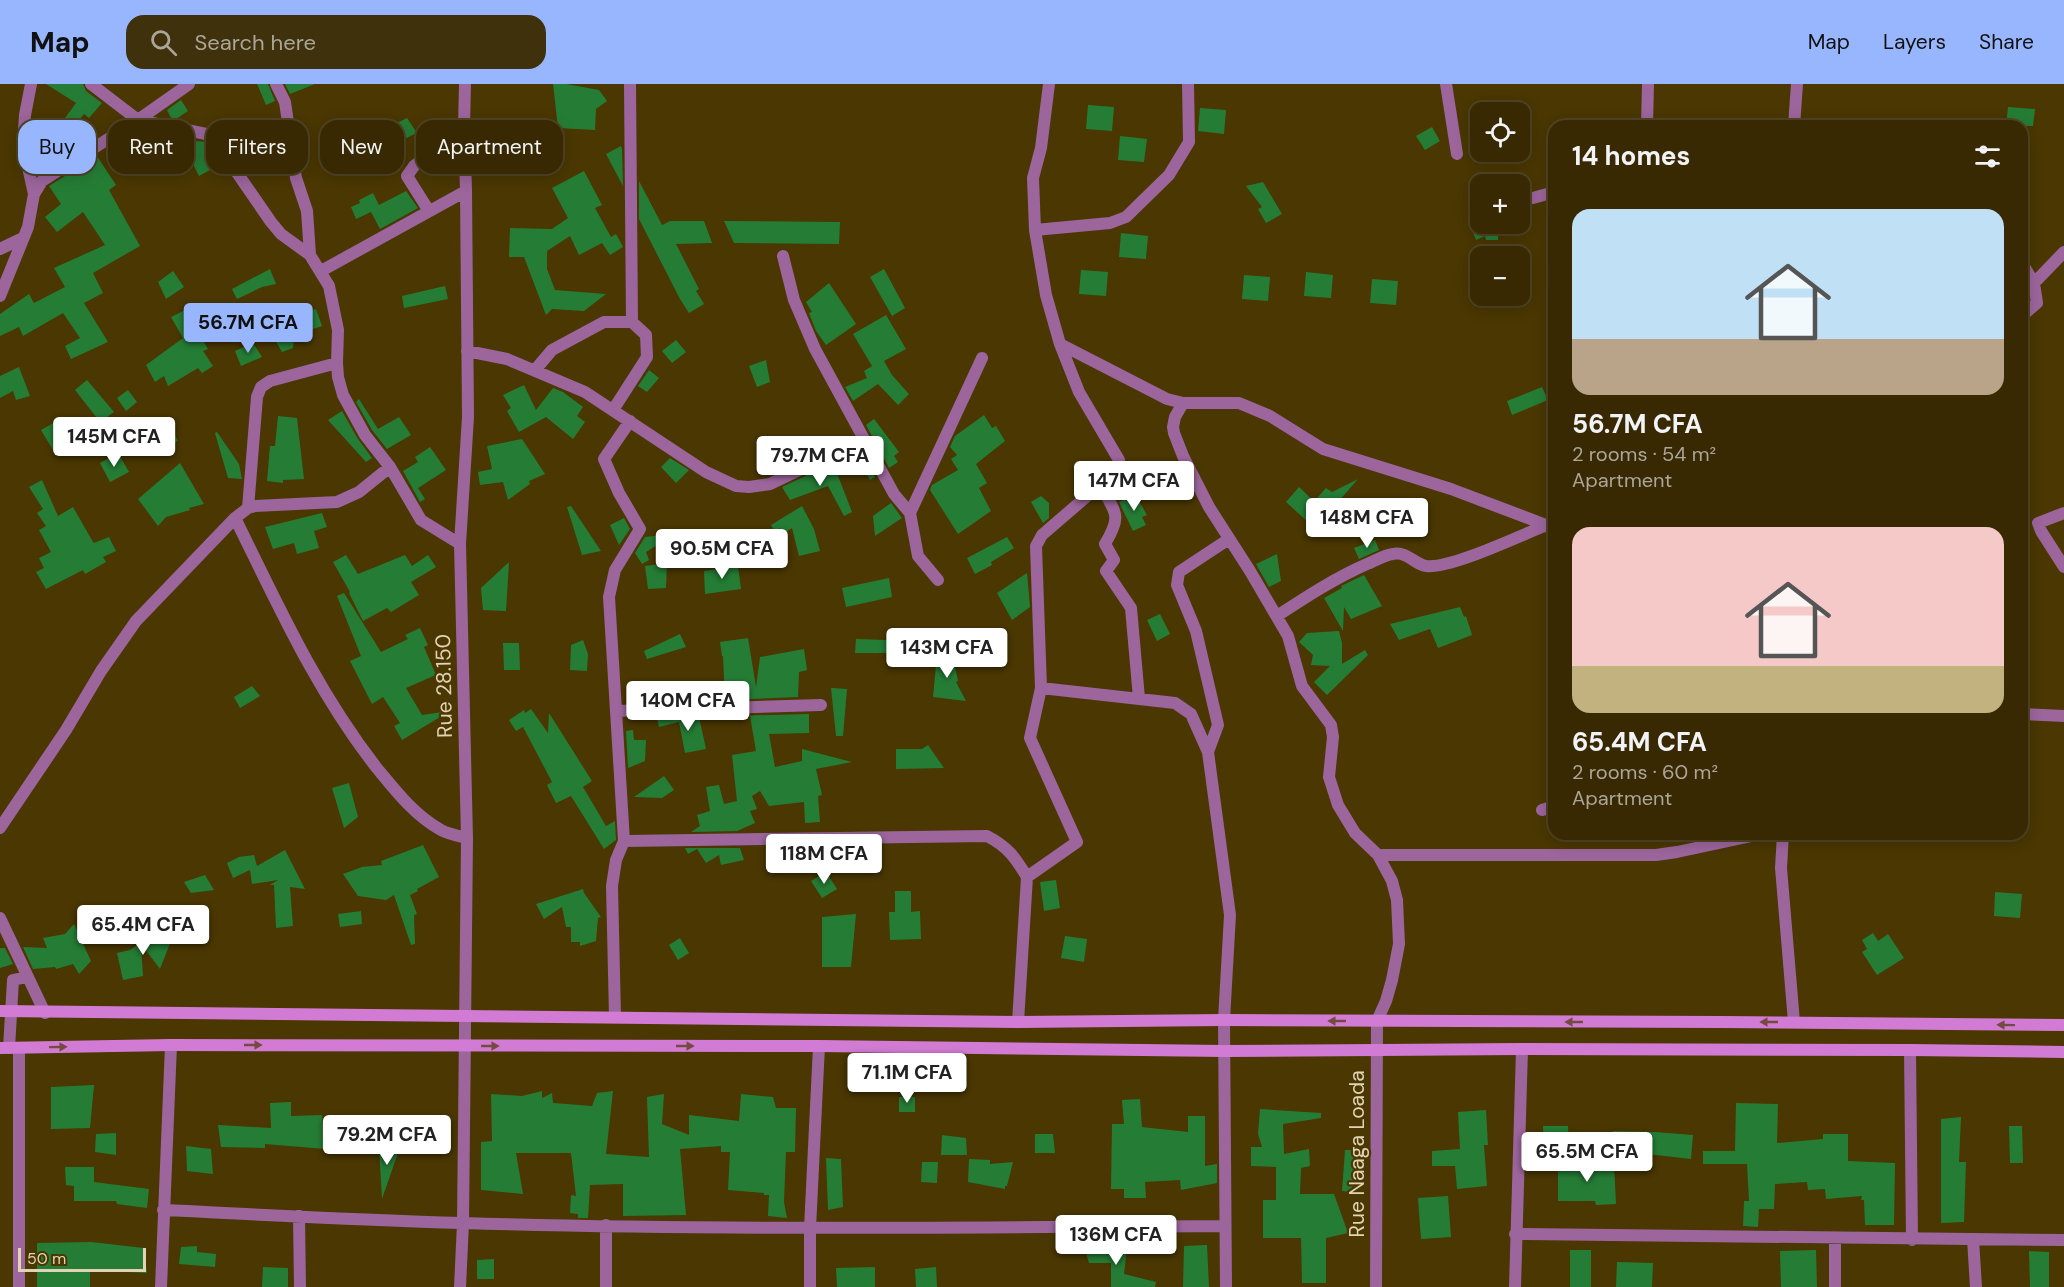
<!DOCTYPE html>
<html lang="en">
<head>
<meta charset="utf-8">
<style>
	:root { --surface:#382902; --page:#3f310c; --text:#f1f3f6; --muted:#aba699; --line:#524524; --accent:#98b6fd }
	body { margin:0; font-family:"DM Sans",sans-serif; background:var(--page); color:var(--text); height:100vh; display:flex; flex-direction:column; font-size:22px; white-space:nowrap }
	* { box-sizing:border-box; margin:0 }
	p { font-size:20px; color:var(--muted) }
	.icon { flex:none; width:33px; height:33px; fill:none; stroke:currentColor; stroke-width:2; stroke-linecap:round; stroke-linejoin:round }
	.map { position:relative; flex:1; overflow:hidden }
	.side { position:absolute; left:1548px; top:36px; width:480px; height:720px; display:flex; flex-direction:column; background:var(--surface); border-radius:18px; box-shadow:0 3px 15px #0003,0 0 0 2px var(--line) }
	.side>* { flex:none }
	.guide { position:absolute; left:18px; top:36px; width:570px; height:54px; display:flex; gap:12px }
	.fabs { position:absolute; left:1470px; top:18px; display:grid; gap:12px }
	.fabs a { display:grid; place-items:center; width:60px; height:60px; border-radius:12px; background:var(--surface); box-shadow:0 3px 15px #0003,0 0 0 2px var(--line); font-size:30px }
	.scale { position:absolute; left:18px; bottom:15px; width:128px; box-sizing:border-box; padding-left:6px; border:3px solid #e1d3b4; border-top:0; font-size:16px; line-height:21px; white-space:nowrap; color:#e1d3b4; -webkit-text-stroke:4px #4a3702; paint-order:stroke }
	.price { position:absolute; translate:-50% -51px; padding:0 14px; border-radius:6px; background:#fff; color:#222; font-size:20px; line-height:39px; filter:drop-shadow(0 2px 3px #0008) }
	.price::after { content:''; position:absolute; left:50%; top:36px; width:18px; height:14px; margin-left:-9px; background:inherit; clip-path:polygon(0 0,100% 0,50% 100%) }
	.price.current { background:var(--accent); color:#111 }
	ul { padding:0; list-style:none }
	li { display:grid; align-content:center; gap:12px; height:318px; padding:0 24px }
	li span { display:grid; place-items:center; height:186px; border-radius:18px; color:#555 }
	li>.icon { margin-inline-start:auto }
	span .icon { width:108px; height:108px; fill:#fffc; stroke-width:1 }
	li b { font-size:26px }
	h2 { display:flex; justify-content:space-between; align-items:center; height:72px; padding:0 24px; font-size:26px }
	.tag { padding:0 21px; border-radius:18px; background:var(--surface); box-shadow:0 3px 15px #0003,0 0 0 2px var(--line); font-size:21px; line-height:54px }
	.tag.current { background:var(--accent); color:#111 }
	header { display:flex; align-items:center; gap:36px; box-sizing:border-box; height:84px; padding:0 30px; background:var(--accent); color:#111 }
	header strong { font-size:28px }
	nav { display:flex; gap:33px; margin-inline-start:auto; font-size:21px }
	.search { width:420px; height:54px; background:var(--page); display:flex; align-items:center; gap:15px; box-sizing:border-box; padding:0 21px; border-radius:18px; color:var(--muted); font-size:22px }
	.map>svg:first-child { display:block }
	.building { fill:#257d35 }
	.lines { fill:none; stroke-linecap:round; stroke-linejoin:round }
	.street { stroke:#9c659c; stroke-width:12 }
	.secondary { stroke:#d27bd4; stroke-width:12 }
	.oneway { fill:#734b41 }
	.labels { text-anchor:middle; dominant-baseline:central; stroke-width:4.5; stroke-linejoin:round; paint-order:stroke }
	.street-label { font-size:21px; fill:#e1d3b4; stroke:#4a3702 }
</style>
</head>
<body>
<header>
<strong>Map</strong>
<div class="search"><svg class="icon" aria-label="search" viewBox="0 0 24 24"><circle cx="10" cy="10" r="6"/><path d="M15 15l6 6"/></svg>Search here</div>
<nav><a>Map</a><a>Layers</a><a>Share</a></nav>
</header>
<div class="map">
<svg width="2064" height="1203" viewBox="0 0 2064 1203">
	<rect width="100%" height="100%" fill="#4a3702"/>
	<path class="building" d="M46,0H83L86,7L102,19L89,34L84,30L80,35L65,34L76,19Z
		M257,0H268L275,17L266,21Z
		M285,0H315L290,10Z
		M553,0H566L599,6L607,17L596,25L595,46L558,44Z
		M181,16L188,27L176,35L171,34L167,26Z
		M1088,21L1114,23L1112,47L1086,45Z
		M2008,23L2035,25L2033,42H2006Z
		M1200,24L1226,26L1224,50L1198,47Z
		M407,34L417,49L379,67L371,52Z
		M1432,43L1440,57L1425,66L1416,52Z
		M143,45L160,49L172,88L165,91L152,66L139,75L130,62L147,51Z
		M1120,52L1147,55L1144,78L1118,76Z
		M197,57L206,58L219,81L199,92L185,64Z
		M621,62L622,65L623,102L606,70Z
		M97,72L116,101L109,106L140,162L93,189L103,209L84,219L108,258L71,275L65,262L80,254L63,229L23,252L19,243L0,252V230L29,210L34,219L65,203L54,184L105,161L83,128L57,148L45,133L61,120L49,102Z
		M584,87L602,121L595,124L611,153L616,150L623,163L610,171L602,159L579,171L570,152L547,167V185L555,206L606,210L584,227L552,225L546,231L524,173H509L510,144L552,145L568,134L552,104Z
		M639,97L662,141L670,137H704L712,159L676,160L699,205L696,207L704,220L689,229L680,215L639,135Z
		M1263,98L1282,130L1266,139L1258,125L1262,123L1246,102Z
		M406,107L418,124L380,145L371,128L356,135L351,123L360,119L359,116L373,109L379,121Z
		M724,137L840,138L839,160L734,159Z
		M1470,140H1515L1498,147V156H1486L1485,152L1476,156Z
		M1121,149L1148,152L1146,175L1119,173Z
		M270,185L276,200L262,203L237,215L232,205Z
		M884,185L905,224L892,232L870,193Z
		M1081,186L1108,188L1106,212L1079,210Z
		M173,187L184,203L166,215L158,198Z
		M1306,188L1333,191L1331,214L1304,212Z
		M1244,191L1270,193L1268,217L1242,215Z
		M1372,195L1398,197L1396,221L1370,219Z
		M829,199L856,240L826,261L816,247L809,229L812,228L806,218Z
		M445,202L448,215L404,224L402,212Z
		M316,225L322,242L300,249L297,232Z
		M185,226L208,265L203,267L213,282L202,289L198,284L168,302L164,292L155,298L146,281L183,254L171,233Z
		M886,231L906,265L884,277L892,291L909,310L898,321L878,300L853,317L845,303L867,294L864,287L872,282L853,250Z
		M297,232L293,264L282,268L272,251L275,250L273,243Z
		M676,256L686,268L672,279L662,267Z
		M253,259L262,273L241,282L235,267Z
		M766,276L770,298L757,303L749,282Z
		M19,283L30,312L16,316L13,307L0,314V292Z
		M649,286L659,294L647,308L638,302Z
		M87,296L114,328L100,338L75,306Z
		M524,301L536,326L553,304L563,308L583,323L577,332L585,338L573,355L546,333L519,348L507,327L511,324L503,311Z
		M1542,303L1548,316L1512,331L1507,317Z
		M128,306L137,318L126,327L117,314Z
		M359,315L378,345L399,333L411,351L387,365L372,346L356,318Z
		M342,327L358,355L372,374L366,378L328,336Z
		M984,331L992,344L996,342L1005,357L976,380L987,399L979,404L991,427L958,450L930,406L932,401L958,386L951,375L957,371L950,363L955,352Z
		M278,332L297,334L304,395L283,396V399L267,397L270,362H275Z
		M874,335L899,368L894,372L898,378L889,384L866,341Z
		M59,336L64,345L72,352L56,371L41,346Z
		M170,341L178,357L161,365L154,349Z
		M217,348L239,380L242,395L228,394L215,349Z
		M522,355L545,390L529,397L530,400L508,416L503,398L480,401L478,388L492,385L487,362Z
		M430,363L446,386L418,404L425,415L420,418L403,387L418,378L415,373Z
		M860,365L875,393L870,396L855,368Z
		M118,369L129,388L110,398L100,379Z
		M670,374L689,386L676,399L661,383Z
		M180,379L204,420L189,424L190,426L166,433L158,442L138,415Z
		M833,379L852,428L844,432L828,402L790,416L782,403Z
		M1358,395L1331,426L1317,414L1326,404L1332,408Z
		M42,396L58,432L73,423L93,458L94,459L109,453L116,467L103,473L106,478L85,490L83,486L46,505L36,488L44,484L39,474L51,468L39,446L46,442L37,429L43,425L29,403Z
		M1299,403L1322,425L1309,439L1286,418Z
		M1135,410L1147,431L1142,433L1146,441L1133,447L1119,418Z
		M1041,412L1049,419V434L1043,439L1031,418Z
		M891,419L902,434L875,452L873,432Z
		M571,422L601,467L582,471L567,423Z
		M802,422L814,445L820,467L799,472L792,444L778,453L771,441Z
		M322,429L327,443L314,447L319,464L297,470L294,459L273,465L265,443Z
		M624,434L630,445L619,461L610,441Z
		M675,450L646,468L649,476L642,480L635,469L645,453Z
		M1007,453L1014,464L991,478L992,481L975,490L967,474Z
		M1375,456L1379,466L1359,475L1354,464Z
		M1277,470L1281,497L1269,503L1256,480Z
		M346,471L358,490L405,471L412,482L428,471L436,483L411,498L419,511L391,528L387,524L363,537L349,509L350,508L333,478Z
		M509,478L506,527L483,526L481,504Z
		M667,479L666,504L648,505L645,482Z
		M738,482L741,505L705,510L704,487Z
		M1027,489L1030,523L1012,536L997,509Z
		M1364,491L1382,522L1351,535L1344,523L1343,547L1324,514L1342,504L1341,502Z
		M889,494L892,513L846,523L842,504Z
		M344,509L381,568L408,555L405,551L420,544L428,561L424,563L436,591L406,604L422,631L450,627L402,656L394,642L400,639L383,613L372,620L350,577L361,572L337,512Z
		M1460,523L1464,533L1466,532L1472,551L1438,564L1430,545L1399,556L1390,540Z
		M1160,530L1170,550L1157,557L1147,536Z
		M1339,547L1342,559V580L1365,566L1368,571L1327,611L1314,598L1330,582L1311,581L1313,571L1299,558L1307,549Z
		M680,550L686,563L647,575L644,567Z
		M748,554L756,603L760,573L804,565L807,586L799,588L798,613L725,616L723,572H722L720,558Z
		M856,555L888,556V569H855Z
		M583,556L588,570L587,587L570,586L571,561Z
		M503,559H519L520,586H504Z
		M952,569L958,597L956,598L966,617L933,613L937,571Z
		M252,602L260,612L240,624L234,613Z
		M831,604L847,605L843,652H836Z
		M531,625L548,649L549,629L592,697L583,703L606,742L615,737L616,756L604,765L571,712L556,719L547,701L552,698L523,643L516,647L509,636L524,626L525,629Z
		M809,630V649L769,650L775,683L802,677V665L852,678L816,685L822,711L818,712L820,738L805,739L804,718L769,722L760,707L752,712L757,725L750,727L755,739L737,747L691,748L700,742L697,731L710,727L706,703L719,701L724,720L737,717L732,671L756,667L750,632L728,635L727,632Z
		M699,633L706,665L685,669L679,638L659,643L657,634Z
		M633,646L634,656H646L645,677L628,684L626,647Z
		M928,661L944,684L896,685V665H922Z
		M664,692L674,706L662,714L634,713Z
		M349,699L358,733L344,744L332,704Z
		M423,761L439,793L417,805L418,807L410,811L417,830L414,831L415,860L411,861L394,811L386,816L358,812L343,790L362,783L382,781L381,777Z
		M685,764H740L744,776L721,781L719,771L706,779L697,765L688,770Z
		M285,766L305,805L290,803L293,842L276,844L274,801H270L278,796L252,800L250,786L233,794L227,779L239,773L254,771L257,782Z
		M826,788L837,805L822,814L811,797Z
		M205,791L214,806L191,809L184,798Z
		M1056,796L1060,824L1044,827L1040,798Z
		M583,805L584,809L601,833L598,834L596,857L580,862V858H571V843H566L562,823L544,835L536,820Z
		M895,807H911V828L920,827L921,855L890,856L889,828H895Z
		M1995,808L2022,810L2020,834L1994,832Z
		M361,827L362,840L340,843L338,830Z
		M856,830L851,883H822V833Z
		M74,840L91,877L79,890L73,880L56,885L55,883L33,885L23,863L47,864L43,854L65,850Z
		M157,847L171,857L160,885L141,860L143,892L123,896L117,869L130,866Z
		M1873,849L1878,857L1888,850L1904,874L1877,891L1862,868L1867,865L1862,856Z
		M1065,852L1087,855L1084,878L1061,874Z
		M680,854L689,869L678,876L669,861Z
		M0,864H5L13,880L0,884Z
		M94,1001L90,1044L51,1045V1003Z
		M542,1007V1014L552,1009L553,1019L592,1022L597,1009L613,1007L606,1070L649,1073L647,1013L664,1010L662,1040L689,1051V1031L739,1037L741,1010L773,1013L776,1024H796L795,1068H786L784,1118L787,1134L768,1132L769,1111H764V1109L728,1106L730,1068H721V1062L680,1065L686,1131L623,1132V1100L590,1101L588,1134H578V1130L570,1129L571,1111L576,1112L571,1069H516L523,1110L481,1106V1058L492,1057L491,1010L522,1012Z
		M899,1013H915V1028H899Z
		M1140,1015L1142,1043L1188,1048V1032H1205V1082L1217,1080V1099L1181,1106L1180,1096L1145,1098L1146,1114H1124V1105H1111L1112,1040H1124L1122,1016Z
		M291,1018V1032L322,1031L325,1065L265,1060V1064L221,1063L218,1041L271,1044L270,1019Z
		M1736,1019L1778,1020L1777,1059L1823,1055V1050H1848V1077L1895,1079L1894,1141H1865L1864,1116H1861L1862,1112L1826,1115L1825,1105L1808,1106L1807,1098L1775,1100L1774,1125H1759L1758,1143L1743,1142L1744,1117H1749L1747,1080H1703V1067H1735Z
		M1260,1025L1321,1029V1034L1283,1040L1284,1070L1309,1065L1310,1082L1301,1084L1300,1110H1334L1348,1149L1326,1154V1199H1302L1301,1154H1263V1116H1276V1083L1251,1082V1063H1262L1258,1050Z
		M1486,1026L1488,1061H1484L1487,1102L1457,1105L1455,1082H1432V1067L1460,1065L1458,1028Z
		M1961,1033L1959,1078H1966L1964,1138L1941,1139V1035Z
		M1543,1042H1568L1569,1070L1544,1071Z
		M2009,1042H2022L2023,1079H2010Z
		M1613,1047L1655,1048L1693,1051L1691,1075L1647,1070V1079L1612,1078Z
		M116,1049V1071L95,1068L96,1050Z
		M1035,1050H1053L1055,1069H1035Z
		M942,1051L966,1054L967,1071H941Z
		M186,1062L211,1065L213,1090L187,1087Z
		M379,1065L399,1066L382,1115Z
		M1345,1066H1360L1362,1087L1360,1109L1342,1107Z
		M826,1074L841,1075L843,1123L828,1126Z
		M969,1075L990,1076V1080L1013,1078L1007,1102H1005V1105L968,1098Z
		M922,1078H938L937,1099L921,1098Z
		M1614,1079L1616,1120L1596,1121L1595,1117H1558V1080Z
		M65,1083H94V1098L149,1105L147,1124L117,1120L116,1117H74V1102L66,1101Z
		M1448,1112L1451,1153L1421,1155L1418,1114Z
		M91,1158L144,1164L147,1189L90,1186V1203H37V1159Z
		M1207,1161L1209,1203H1183L1184,1162Z
		M197,1162V1168L216,1170L215,1183L179,1180L181,1163Z
		M1084,1162L1127,1164L1124,1190L1156,1198L1155,1203H1111V1179H1089Z
		M1570,1166H1591V1203H1570Z
		M1816,1166L1817,1203H1781L1780,1167Z
		M2029,1167L2049,1168V1203H2030Z
		M494,1175V1195H477V1176Z
		M1617,1178L1653,1179L1652,1203H1616Z
		M263,1183L288,1184V1203H262Z
		M875,1183V1203H837L836,1184Z
		M936,1183L937,1203H916L915,1185Z"/>
	<g class="lines">
		<path class="street" d="M31,0L25,31L23,61L34,110
			M91,0L138,36L211,51L271,138L281,150L310,171L329,202L338,246L337,279L338,293L343,311L365,351L390,383L421,436L460,460
			M276,0L285,18L296,94L307,127L310,171
			M630,0L632,238
			M1446,0L1457,70
			M1647,42L1648,0
			M1794,42L1797,0
			M1533,114L1554,108
			M429,127L407,92L414,82L464,43
			M1035,146L1110,139L1126,133L1169,91L1189,58L1188,0
			M0,165L23,154
			M783,172L794,216L815,265L894,410L910,429
			M2022,179L2034,199L2037,219L2022,232
			M321,187L466,107
			M2034,199L2064,168
			M0,212L28,143L34,110L42,97L138,36L189,0
			M1060,260L1167,315L1183,319H1239L1270,332L1323,365L1451,405L1554,444
			M467,267L507,275L585,308L706,388L736,402L749,403L770,400L863,355
			M535,286L552,266L604,238H632L646,251L647,273L613,326
			M1183,319L1175,333L1173,343L1174,349L1183,372L1209,423L1250,487L1288,552L1302,602L1331,641L1333,653L1329,693L1338,721L1355,749L1378,771L1392,797L1397,816L1399,860L1392,896L1386,917L1377,937L1376,1203
			M1100,400C1115,429 1123,430 1105,460L1114,476L1106,487L1131,524L1139,614
			M248,424L257,313L261,303L270,297L337,279
			M2064,429L2038,439L2041,447L2064,483
			M235,434C278,521 316,606 376,683C395,706 414,731 441,746C448,750 458,752 467,754
			M938,496L918,472L910,429L982,274
			M1277,532C1306,513 1335,494 1367,480C1375,477 1384,471 1393,470C1407,467 1414,480 1426,482C1451,485 1521,451 1547,441
			M1041,604L1175,619L1191,630L1208,668
			M616,627L821,621
			M2022,630L2064,632
			M1542,726L1554,722
			M0,744L66,646L101,587L136,537L235,434L248,424L255,422L337,418L359,408L390,383
			M1783,750L1781,784L1794,938
			M624,757L987,752C1008,763 1015,773 1027,793
			M1378,771H1656L1677,768L1761,750
			M0,834L45,929
			M615,933L612,802L616,776L624,757L609,513L615,486L640,445L619,409L604,375L630,337
			M1018,938L1027,793L1077,758L1030,654L1041,604L1036,462L1042,451L1115,388L1119,376L1079,308L1060,260L1046,211L1035,146L1033,94L1041,64L1049,0
			M9,964L13,896L27,893
			M1910,966L1912,1156
			M163,1126C263,1131 362,1136 462,1139C716,1147 971,1143 1225,1142
			M299,1132L300,1203
			M1515,1150L2064,1156
			M1973,1155L1976,1203
			M19,1203V964
			M161,1203L171,961
			M460,1203L463,1139L467,754L460,460L468,333L466,107L464,43L465,0
			M606,1203V1141
			M810,1203V1144L819,962
			M1226,1203L1224,936L1230,831L1208,668L1218,641L1196,547L1177,501L1179,488L1229,455
			M1515,1203L1522,965
			M1835,1203V1154"/>
		<path class="secondary" d="M0,927L1018,938L1224,936L1721,938L2064,941
			M0,964L171,961L819,962L1225,967L1522,965L1910,966L2064,968"/>
	</g>
	<defs><path id="oneway-solid" d="M-6-.8H1V-3.2L6.5 0L1 3.2V.8H-6Z" transform="scale(1.5)"/></defs>
	<g class="oneway">
		<use href="#oneway-solid" transform="translate(1337 937) rotate(-180)"/>
		<use href="#oneway-solid" transform="translate(1574 938) rotate(-180)"/>
		<use href="#oneway-solid" transform="translate(1769 938) rotate(-180)"/>
		<use href="#oneway-solid" transform="translate(2006 941) rotate(-179)"/>
		<use href="#oneway-solid" transform="translate(253 961)"/>
		<use href="#oneway-solid" transform="translate(490 962)"/>
		<use href="#oneway-solid" transform="translate(685 962)"/>
		<use href="#oneway-solid" transform="translate(58 963) rotate(-1)"/>
	</g>
	<g class="labels">
		<g class="street-label">
			<text transform="translate(444 602) rotate(-91)">Rue 28.150</text>
			<text transform="translate(1357 1070) rotate(-90)">Rue Naaga Loada</text>
		</g>
	</g>
</svg>
<div class="fabs">
<a><svg class="icon" aria-label="locate" viewBox="0 0 24 24"><circle cx="12" cy="12" r="6"/><path d="M12 2v4M12 18v4M2 12h4M18 12h4"/></svg></a>
<a>+</a>
<a>−</a>
</div>
<div class="scale">50 m</div>
<b class="price current" style="left:248px;top:270px">56.7M CFA</b>
<b class="price" style="left:114px;top:384px">145M CFA</b>
<b class="price" style="left:820px;top:403px">79.7M CFA</b>
<b class="price" style="left:1134px;top:428px">147M CFA</b>
<b class="price" style="left:1367px;top:465px">148M CFA</b>
<b class="price" style="left:722px;top:496px">90.5M CFA</b>
<b class="price" style="left:947px;top:595px">143M CFA</b>
<b class="price" style="left:688px;top:648px">140M CFA</b>
<b class="price" style="left:824px;top:801px">118M CFA</b>
<b class="price" style="left:143px;top:872px">65.4M CFA</b>
<b class="price" style="left:907px;top:1020px">71.1M CFA</b>
<b class="price" style="left:387px;top:1082px">79.2M CFA</b>
<b class="price" style="left:1587px;top:1099px">65.5M CFA</b>
<b class="price" style="left:1116px;top:1182px">136M CFA</b>
<div class="guide">
<a class="tag current">Buy</a>
<a class="tag">Rent</a>
<a class="tag">Filters</a>
<a class="tag">New</a>
<a class="tag">Apartment</a>
</div>
<section class="side">
<h2>14 homes<svg class="icon" aria-label="filters" viewBox="0 0 24 24"><path d="M4 7h16M4 17h16"/><circle cx="9" cy="7" r="2"/><circle cx="15" cy="17" r="2"/></svg></h2>
<ul>
<li><span style="background:linear-gradient(#bfe0f5 70%,#b9a48a 0)"><svg class="icon" aria-label="home" viewBox="0 0 24 24"><path d="M3 11l9-7 9 7M6 9v11h12V9"/></svg></span><div><b>56.7M CFA</b><p>2 rooms · 54 m²</p><p>Apartment</p></div></li>
<li><span style="background:linear-gradient(#f6c9c9 75%,#c2b280 0)"><svg class="icon" aria-label="home" viewBox="0 0 24 24"><path d="M3 11l9-7 9 7M6 9v11h12V9"/></svg></span><div><b>65.4M CFA</b><p>2 rooms · 60 m²</p><p>Apartment</p></div></li>
</ul>
</section>
</div>
</body>
</html>
